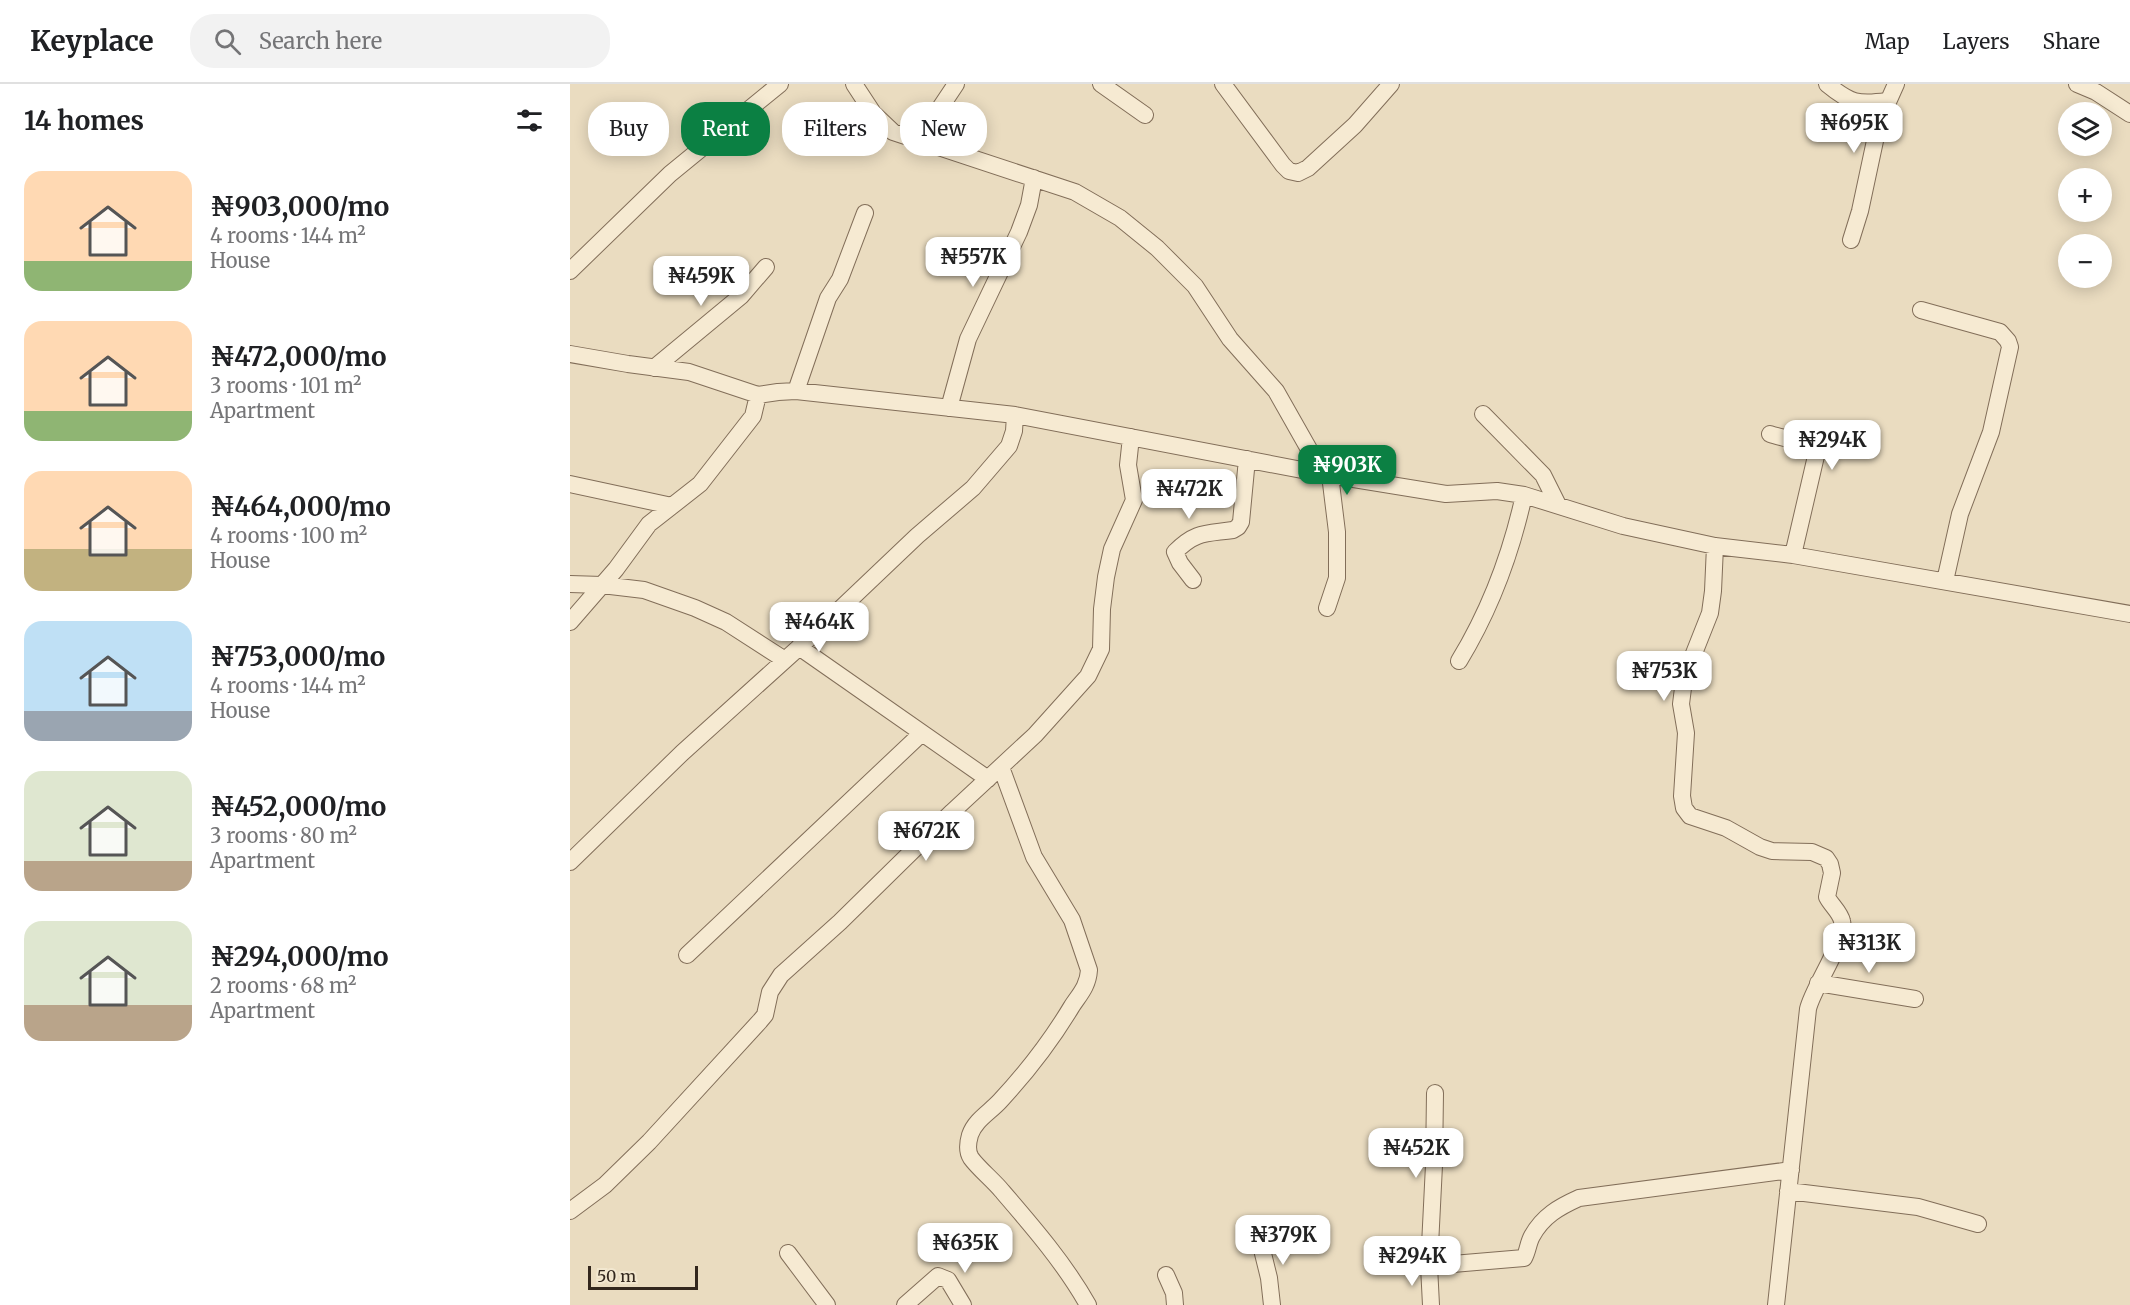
<!DOCTYPE html>
<html lang="en">
<head>
<meta charset="utf-8">
<style>
	:root { --surface:#fff; --page:#f2f2f2; --text:#202124; --muted:#757577; --line:#e0e0e0; --accent:#0b8043 }
	body { margin:0; font-family:Merriweather,serif; background:var(--page); color:var(--text); height:100vh; display:flex; flex-direction:column; font-size:22px; white-space:nowrap }
	* { box-sizing:border-box; margin:0 }
	p { font-size:20px; color:var(--muted) }
	.icon { flex:none; width:33px; height:33px; fill:none; stroke:currentColor; stroke-width:2; stroke-linecap:round; stroke-linejoin:round }
	.map { position:relative; flex:1; overflow:hidden }
	.sheet { display:flex; flex-direction:column; background:var(--surface); width:570px }
	.sheet>* { flex:none }
	.top-card { position:absolute; left:18px; top:18px; width:570px; height:54px; display:flex; gap:12px }
	.controls { position:absolute; left:1488px; top:18px; display:grid; gap:12px }
	.controls a { display:grid; place-items:center; width:54px; height:54px; border-radius:50%; background:var(--surface); box-shadow:0 3px 15px #0003; font-size:30px }
	.scale { position:absolute; left:18px; bottom:15px; width:110px; box-sizing:border-box; padding-left:6px; border:3px solid #33271d; border-top:0; font-size:16px; line-height:21px; white-space:nowrap; color:#33271d; -webkit-text-stroke:4px #f2e7cf; paint-order:stroke }
	.price { position:absolute; translate:-50% -51px; padding:0 14px; border-radius:12px; background:#fff; color:#222; font-size:20px; line-height:39px; filter:drop-shadow(0 2px 3px #0008) }
	.price::after { content:''; position:absolute; left:50%; top:36px; width:18px; height:14px; margin-left:-9px; background:inherit; clip-path:polygon(0 0,100% 0,50% 100%) }
	.price.current { background:var(--accent); color:#fff }
	ul { padding:0; list-style:none }
	li { display:flex; align-items:center; gap:18px; height:150px; padding:0 24px }
	li span { display:grid; place-items:center; flex:none; width:168px; height:120px; border-radius:18px; color:#555 }
	li>.icon { margin-inline-start:auto }
	span .icon { width:72px; height:72px; fill:#fffc; stroke-width:1 }
	li b { font-size:26px }
	h2 { display:flex; justify-content:space-between; align-items:center; height:72px; padding:0 24px; font-size:26px }
	.tag { padding:0 21px; border-radius:24px; background:var(--surface); box-shadow:0 3px 15px #0003; font-size:21px; line-height:54px }
	.tag.current { background:var(--accent); color:#fff }
	header { display:flex; align-items:center; gap:36px; box-sizing:border-box; height:84px; padding:0 30px; background:var(--surface); border-bottom:2px solid var(--line) }
	header strong { font-size:28px }
	nav { display:flex; gap:33px; margin-inline-start:auto; font-size:21px }
	.search { width:420px; height:54px; background:var(--page); display:flex; align-items:center; gap:15px; box-sizing:border-box; padding:0 21px; border-radius:24px; color:var(--muted); font-size:22px }
	main { display:flex; flex:1; min-height:0 }
	.map>svg:first-child { display:block }
	.lines { fill:none; stroke-linecap:round; stroke-linejoin:round }
	.minor-casing { stroke:#826e59; stroke-width:18 }
	.minor { stroke:#f6ead2; stroke-width:16 }
</style>
</head>
<body>
<header>
<strong>Keyplace</strong>
<div class="search"><svg class="icon" aria-label="search" viewBox="0 0 24 24"><circle cx="10" cy="10" r="6"/><path d="M15 15l6 6"/></svg>Search here</div>
<nav><a>Map</a><a>Layers</a><a>Share</a></nav>
</header>
<main>
<section class="sheet">
<h2>14 homes<svg class="icon" aria-label="filters" viewBox="0 0 24 24"><path d="M4 7h16M4 17h16"/><circle cx="9" cy="7" r="2"/><circle cx="15" cy="17" r="2"/></svg></h2>
<ul>
<li><span style="background:linear-gradient(#ffd9b3 75%,#8fb573 0)"><svg class="icon" aria-label="home" viewBox="0 0 24 24"><path d="M3 11l9-7 9 7M6 9v11h12V9"/></svg></span><div><b>₦903,000/mo</b><p>4 rooms · 144 m²</p><p>House</p></div></li>
<li><span style="background:linear-gradient(#ffd9b3 75%,#8fb573 0)"><svg class="icon" aria-label="home" viewBox="0 0 24 24"><path d="M3 11l9-7 9 7M6 9v11h12V9"/></svg></span><div><b>₦472,000/mo</b><p>3 rooms · 101 m²</p><p>Apartment</p></div></li>
<li><span style="background:linear-gradient(#ffd9b3 65%,#c2b280 0)"><svg class="icon" aria-label="home" viewBox="0 0 24 24"><path d="M3 11l9-7 9 7M6 9v11h12V9"/></svg></span><div><b>₦464,000/mo</b><p>4 rooms · 100 m²</p><p>House</p></div></li>
<li><span style="background:linear-gradient(#bfe0f5 75%,#9aa5b1 0)"><svg class="icon" aria-label="home" viewBox="0 0 24 24"><path d="M3 11l9-7 9 7M6 9v11h12V9"/></svg></span><div><b>₦753,000/mo</b><p>4 rooms · 144 m²</p><p>House</p></div></li>
<li><span style="background:linear-gradient(#dfe7d0 75%,#b9a48a 0)"><svg class="icon" aria-label="home" viewBox="0 0 24 24"><path d="M3 11l9-7 9 7M6 9v11h12V9"/></svg></span><div><b>₦452,000/mo</b><p>3 rooms · 80 m²</p><p>Apartment</p></div></li>
<li><span style="background:linear-gradient(#dfe7d0 70%,#b9a48a 0)"><svg class="icon" aria-label="home" viewBox="0 0 24 24"><path d="M3 11l9-7 9 7M6 9v11h12V9"/></svg></span><div><b>₦294,000/mo</b><p>2 rooms · 68 m²</p><p>Apartment</p></div></li>
</ul>
</section>
<div class="map">
<svg width="1560" height="1221" viewBox="0 0 1560 1221">
	<rect width="100%" height="100%" fill="#eadcc0"/>
	<g class="lines">
		<defs>
			<path id="minor" d="M284,0L303,29L323,48L505,108L550,134L587,164L625,202L660,255L706,307L753,390
				M531,0L575,31
				M653,0L713,81L719,87L728,89L738,84L785,41L821,0
				M1257,0C1280,19 1288,21 1317,17
				M1507,0L1526,8L1560,30
				M348,57L386,0
				M1281,156L1290,127L1309,38L1326,0
				M0,187L100,90L210,0
				M1351,226L1430,248L1438,257L1440,263L1421,348L1390,430L1375,497
				M0,270L58,280L119,288L188,311L208,308L226,307L445,331L753,390L876,410L927,407L954,411L1053,442L1145,462L1223,471L1560,530
				M84,284L171,212L196,183
				M226,307L258,214L270,195L295,129
				M379,324L398,255L449,148L459,121L464,94
				M913,330L973,391L988,421
				M1200,350C1215,355 1239,357 1246,372L1223,471
				M0,400L102,422
				M1145,462L1143,507L1140,529L1117,587L1113,604L1111,620L1116,649L1112,712L1114,724L1120,732L1156,744L1190,763L1202,767L1242,768L1256,774L1260,780L1262,789L1257,813C1261,821 1270,828 1272,837C1277,856 1243,903 1238,925L1206,1221
				M623,496L610,479L605,468C626,447 636,450 663,446L668,443L671,438L677,375
				M0,500L32,501L74,506L125,524L156,538L215,576
				M757,524L767,494V448L760,391
				M0,538L46,485L79,440L130,400L183,332L188,311
				M229,563L418,695
				M889,577C920,526 941,470 954,411
				M431,683L464,773L502,836L519,886C518,902 510,910 502,922C481,957 457,988 430,1017C420,1028 405,1036 400,1051C398,1058 397,1068 401,1074C408,1084 424,1097 432,1107C463,1143 495,1180 518,1221
				M0,778L112,669L246,548L347,452L403,404L439,362L444,347L445,331
				M117,871L352,649
				M1248,899L1345,915
				M1218,1107L1348,1123L1408,1140
				M0,1127L35,1101L79,1058L190,937L195,931L200,908L211,891L270,838L382,728L465,651L518,592L531,565L532,525L536,493L542,465L564,416L558,381L561,353
				M688,1149L699,1194L702,1221
				M218,1169L257,1221
				M859,1182L954,1174C958,1167 958,1159 962,1152C973,1132 989,1123 1009,1114L1221,1086
				M596,1191L604,1209L605,1221
				M335,1221L368,1192L378,1196L393,1221
				M861,1221L859,1182L864,1081L865,1009"/>
		</defs>
		<use href="#minor" class="minor-casing"/>
		<use href="#minor" class="minor"/>
	</g>
</svg>
<div class="controls">
<a><svg class="icon" aria-label="layers" viewBox="0 0 24 24"><path d="M12 4l9 5-9 5-9-5zM3 14l9 5 9-5"/></svg></a>
<a>+</a>
<a>−</a>
</div>
<div class="scale">50 m</div>
<b class="price" style="left:1284px;top:70px">₦695K</b>
<b class="price" style="left:403px;top:204px">₦557K</b>
<b class="price" style="left:131px;top:223px">₦459K</b>
<b class="price" style="left:1262px;top:387px">₦294K</b>
<b class="price current" style="left:777px;top:412px">₦903K</b>
<b class="price" style="left:619px;top:436px">₦472K</b>
<b class="price" style="left:249px;top:569px">₦464K</b>
<b class="price" style="left:1094px;top:618px">₦753K</b>
<b class="price" style="left:356px;top:778px">₦672K</b>
<b class="price" style="left:1299px;top:890px">₦313K</b>
<b class="price" style="left:846px;top:1095px">₦452K</b>
<b class="price" style="left:713px;top:1182px">₦379K</b>
<b class="price" style="left:395px;top:1190px">₦635K</b>
<b class="price" style="left:842px;top:1203px">₦294K</b>
<div class="top-card">
<a class="tag">Buy</a>
<a class="tag current">Rent</a>
<a class="tag">Filters</a>
<a class="tag">New</a>
</div>
</div>
</main>
</body>
</html>
